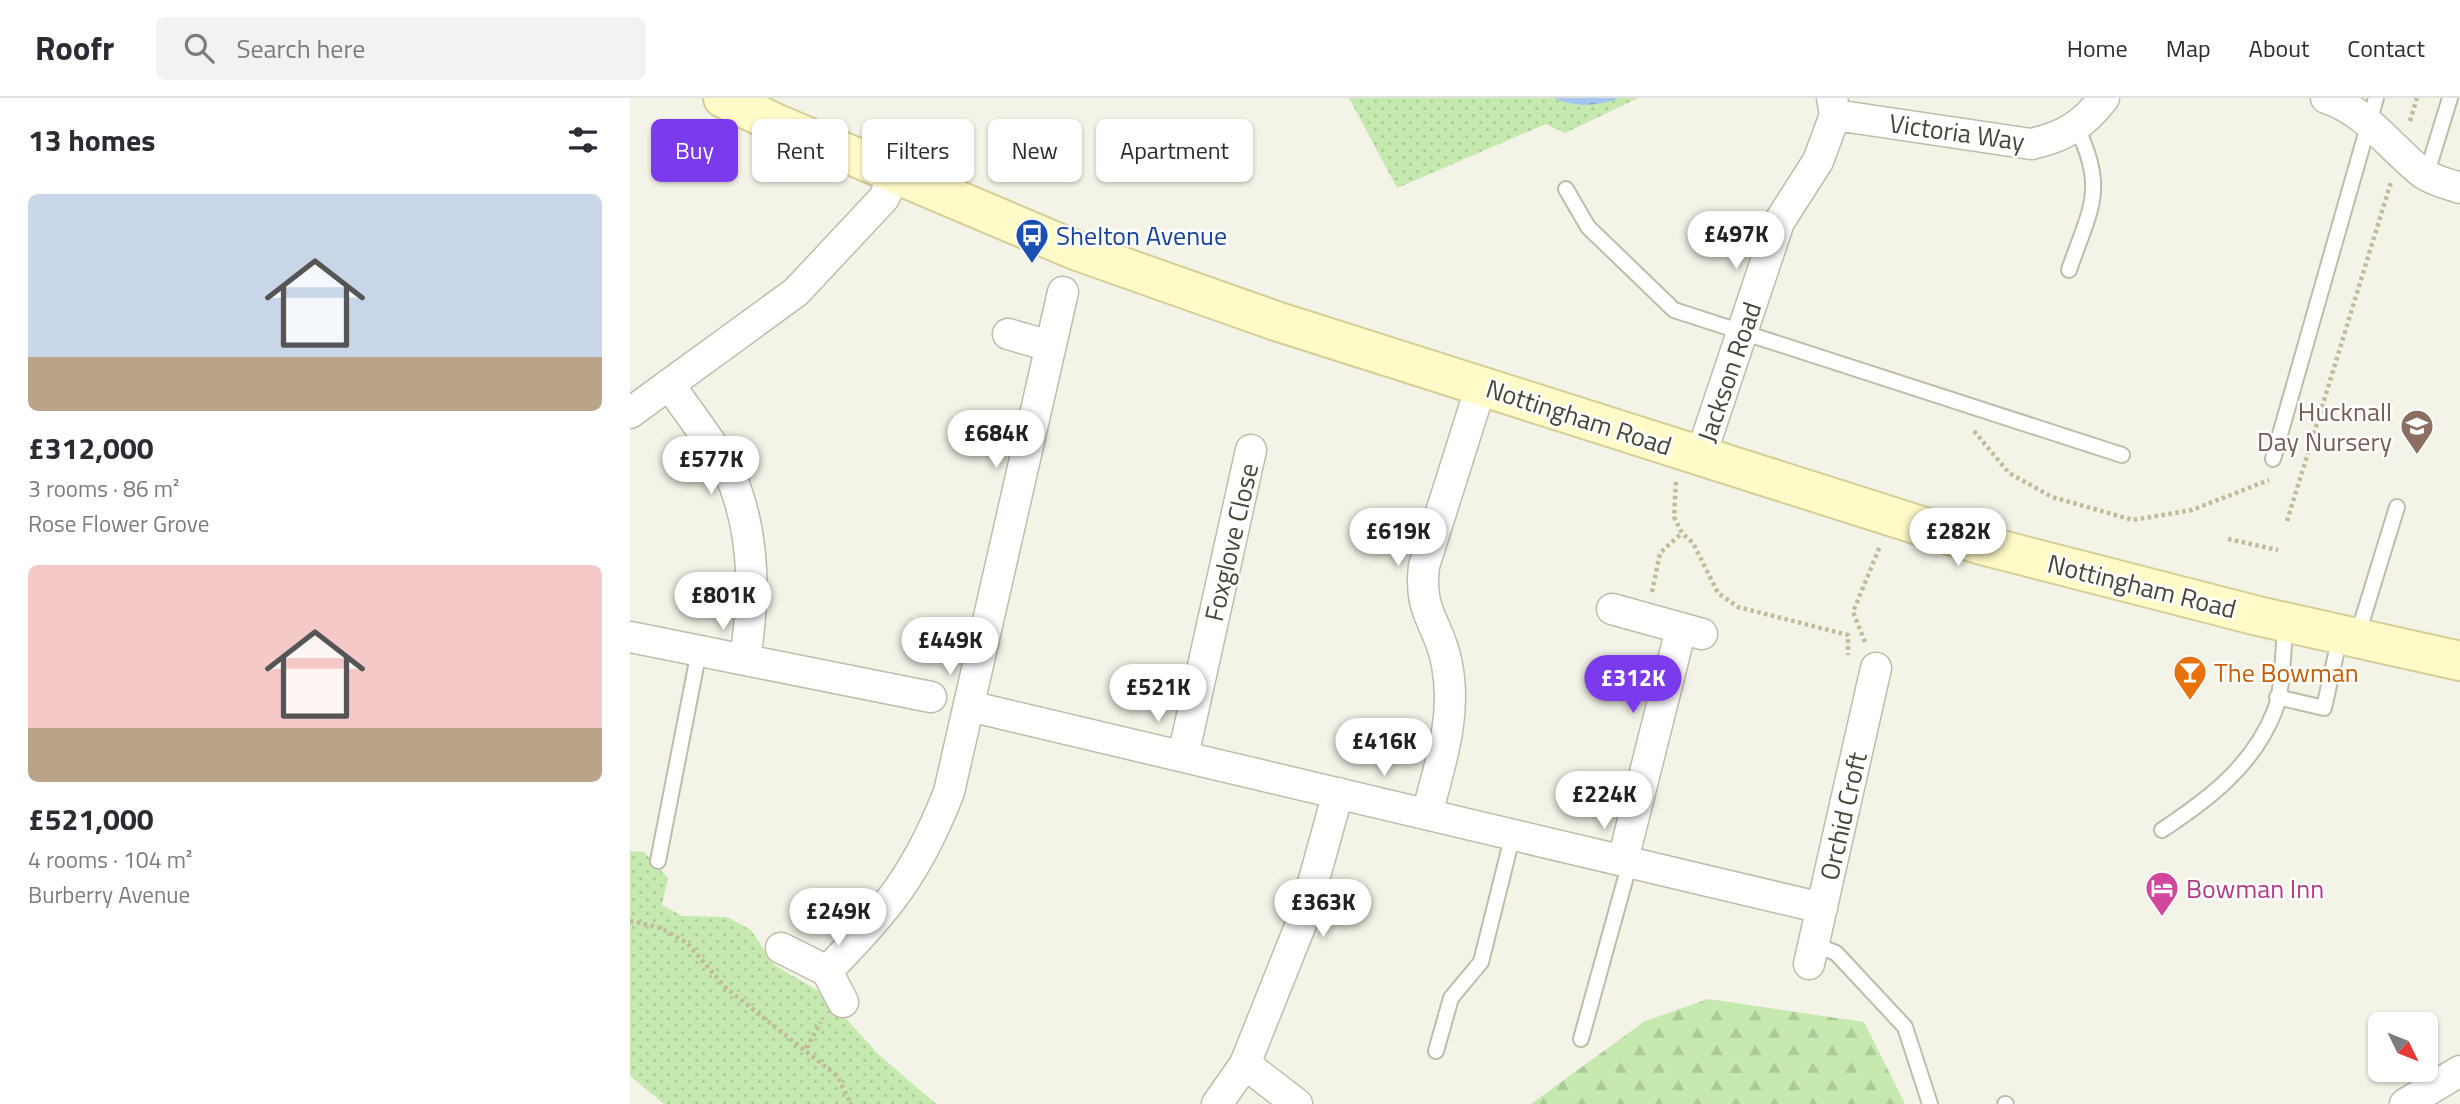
<!DOCTYPE html>
<html lang="en">
<head>
<meta charset="utf-8">
<style>
	:root { --surface:#fff; --page:#f2f2f3; --text:#2b2b33; --muted:#7c7c81; --line:#e1e1e2; --accent:#7c3aed }
	body { margin:0; font-family:"Titillium Web",sans-serif; background:var(--page); color:var(--text); height:100vh; display:flex; flex-direction:column; font-size:26px; white-space:nowrap }
	* { box-sizing:border-box; margin:0 }
	p { font-size:23px; color:var(--muted) }
	.icon { flex:none; width:38px; height:38px; fill:none; stroke:currentColor; stroke-width:2; stroke-linecap:round; stroke-linejoin:round }
	.map { position:relative; flex:1; overflow:hidden }
	.details { display:flex; flex-direction:column; background:var(--surface); width:630px }
	.details>* { flex:none }
	.top-card { position:absolute; left:21px; top:21px; width:665px; height:63px; display:flex; gap:14px }
	.needle { width:46px; rotate:133deg }
	.tools { position:absolute; left:1738px; top:914px; display:grid; gap:14px }
	.tools a { display:grid; place-items:center; width:70px; height:70px; border-radius:10px; background:var(--surface); box-shadow:0 2px 5px #0004; font-size:35px }
	.price { position:absolute; translate:-50% -60px; padding:0 16px; border-radius:24px; background:#fff; color:#222; font-size:23px; line-height:46px; filter:drop-shadow(0 2px 4px #0008) }
	.price::after { content:''; position:absolute; left:50%; top:42px; width:21px; height:16px; margin-left:-10px; background:inherit; clip-path:polygon(0 0,100% 0,50% 100%) }
	.price.current { background:var(--accent); color:#fff }
	ul { padding:0; list-style:none }
	li { display:grid; align-content:center; gap:14px; height:371px; padding:0 28px }
	li span { display:grid; place-items:center; height:217px; border-radius:10px; color:#555 }
	li>.icon { margin-inline-start:auto }
	span .icon { width:126px; height:126px; fill:#fffc; stroke-width:1 }
	li b { font-size:30px }
	h2 { display:flex; justify-content:space-between; align-items:center; height:84px; padding:0 28px; font-size:30px }
	.tag { padding:0 24px; border-radius:10px; background:var(--surface); box-shadow:0 2px 5px #0004; font-size:24px; line-height:63px }
	.tag.current { background:var(--accent); color:#fff }
	header { display:flex; align-items:center; gap:42px; box-sizing:border-box; height:98px; padding:0 35px; background:var(--surface); border-bottom:2px solid var(--line) }
	header strong { font-size:33px }
	nav { display:flex; gap:38px; margin-inline-start:auto; font-size:24px }
	.search { width:490px; height:63px; background:var(--page); display:flex; align-items:center; gap:18px; box-sizing:border-box; padding:0 24px; border-radius:10px; color:var(--muted); font-size:26px }
	main { display:flex; flex:1; min-height:0 }
	.map>svg:first-child { display:block }
	.grass { fill:url(#grass-dots) }
	.forest { fill:url(#forest-firs) }
	.water { fill:url(#water-ripples) }
	.lines { fill:none; stroke-linecap:round; stroke-linejoin:round }
	.lane-casing { stroke:#c0bcaa; stroke-width:18 }
	.street-casing { stroke:#c0bcaa; stroke-width:33 }
	.secondary-casing { stroke:#d5cf97; stroke-width:42 }
	.path { stroke:#c2bb9b; stroke-width:4.5; stroke-dasharray:3.5 3.5; stroke-linecap:butt }
	.lane { stroke:#fff; stroke-width:14 }
	.street { stroke:#fff; stroke-width:30 }
	.secondary { stroke:#fffbc8; stroke-width:38 }
	.labels { text-anchor:middle; dominant-baseline:central; stroke-width:5; stroke-linejoin:round; paint-order:stroke }
	.street-label { font-size:26px; fill:#484437; stroke:#fff }
	.transit-label { font-size:26px; fill:#164399; stroke:#fff; text-anchor:start }
	.education-label { font-size:26px; fill:#785e54; stroke:#fff; text-anchor:end }
	.food-label { font-size:26px; fill:#c56008; stroke:#fff; text-anchor:start }
	.hotel-label { font-size:26px; fill:#b23c85; stroke:#fff; text-anchor:start }
</style>
</head>
<body>
<header>
<strong>Roofr</strong>
<div class="search"><svg class="icon" aria-label="search" viewBox="0 0 24 24"><circle cx="10" cy="10" r="6"/><path d="M15 15l6 6"/></svg>Search here</div>
<nav><a>Home</a><a>Map</a><a>About</a><a>Contact</a></nav>
</header>
<main>
<section class="details">
<h2>13 homes<svg class="icon" aria-label="filters" viewBox="0 0 24 24"><path d="M4 7h16M4 17h16"/><circle cx="9" cy="7" r="2"/><circle cx="15" cy="17" r="2"/></svg></h2>
<ul>
<li><span style="background:linear-gradient(#c9d6e8 75%,#b9a48a 0)"><svg class="icon" aria-label="home" viewBox="0 0 24 24"><path d="M3 11l9-7 9 7M6 9v11h12V9"/></svg></span><div><b>£312,000</b><p>3 rooms · 86 m²</p><p>Rose Flower Grove</p></div></li>
<li><span style="background:linear-gradient(#f6c9c9 75%,#b9a48a 0)"><svg class="icon" aria-label="home" viewBox="0 0 24 24"><path d="M3 11l9-7 9 7M6 9v11h12V9"/></svg></span><div><b>£521,000</b><p>4 rooms · 104 m²</p><p>Burberry Avenue</p></div></li>
</ul>
</section>
<div class="map">
<svg width="1830" height="1006" viewBox="0 0 1830 1006">
	<defs>
		<pattern id="grass-dots" width="8" height="8" patternUnits="userSpaceOnUse" patternTransform="scale(1.75)"><rect width="8" height="8" fill="#c6e9b0"/><path d="M2 2h.1M6 6h.1" fill="none" stroke="#acc998" stroke-width="1.8" stroke-linecap="round"/></pattern>
		<pattern id="forest-firs" width="22" height="20" patternUnits="userSpaceOnUse" patternTransform="scale(1.75)"><rect width="22" height="20" fill="#c6e9b0"/><path d="M5 1l3.5 6h-7zM16 11l3.5 6h-7z" fill="#acc998"/></pattern>
		<pattern id="water-ripples" width="26" height="14" patternUnits="userSpaceOnUse" patternTransform="scale(1.75)"><rect width="26" height="14" fill="#a4c5f2"/><path d="M2 4q2-2 4 0t4 0M15 11q2-2 4 0t4 0" fill="none" stroke="#88a2c5"/></pattern>
	</defs>
	<rect width="100%" height="100%" fill="#f4f3e8"/>
	<path class="grass" d="M719,0H1008L935,35L916,26L767,90Z
		M0,753L14,754L38,780L32,807L52,818L97,819L121,832L144,867L194,896L248,956L306,1006H34L0,978Z"/>
	<path class="forest" d="M1078,901L1234,924L1275,1006H901L1015,923Z"/>
	<path class="water" d="M924,0H988C969,9 942,9 924,0Z"/>
	<g class="lines">
		<defs>
			<path id="lane" d="M1796,78L1820,0
				M936,91L958,129L1044,212L1492,357
				M1439,172C1460,111 1477,92 1447,30
				M1643,361L1746,0
				M1727,539L1767,409
				M1647,599L1694,610L1710,538
				M1532,732C1579,701 1624,667 1645,612C1654,587 1652,552 1656,526
				M28,763L69,553
				M1183,846L1206,855L1275,929L1300,1006
				M951,941L1000,764
				M806,953L821,900L851,864L883,736
				M1375,1006H1376"/>
			<path id="street" d="M1696,0C1737,13 1761,51 1794,76C1804,83 1819,86 1830,90
				M1205,17L1401,46C1434,39 1453,27 1474,0
				M378,236L420,248
				M39,286C57,313 94,359 104,386C126,445 124,501 115,562
				M0,315L166,194L254,100L264,77
				M1071,357L1149,124L1188,63L1205,17L1202,0
				M982,511L1072,536
				M0,539L301,599
				M339,608L1192,810
				M553,658L621,352
				M797,716C810,666 827,618 817,567C810,525 788,517 794,468L851,288
				M993,762L1051,531
				M151,850L197,873L213,904
				M1179,866L1246,570
				M197,873C257,812 287,776 319,694L433,194
				M615,966L667,1006
				M587,1006L615,966L673,821L708,695
				M1775,1006L1830,973"/>
			<path id="secondary" d="M93,0L145,25L445,152L646,223L1348,446L1628,518L1830,563"/>
		</defs>
		<use href="#lane" class="lane-casing"/>
		<use href="#street" class="street-casing"/>
		<use href="#secondary" class="secondary-casing"/>
		<path class="path" d="M1780,23L1787,0
			M1344,333L1379,375L1422,399L1503,422L1562,412L1639,382
			M1046,384L1044,419L1052,435L1063,445L1088,495L1108,509L1218,537V557
			M1657,423L1761,84
			M1598,441L1648,452
			M1022,494L1030,455L1052,435
			M1235,544L1223,514L1250,448
			M0,823L31,830L57,845L96,890L207,978L221,1006
			M176,950L191,924"/>
		<use href="#lane" class="lane"/>
		<use href="#street" class="street"/>
		<use href="#secondary" class="secondary"/>
	</g>
	<defs>
		<symbol id="bus-pin" viewBox="-11 -11 22 30"><path d="M0 17L-7.5 6A9.5 9.5 0 1 1 7.5 6Z" fill="#1a4fb4" stroke="#fff"/><path d="M-5-6H5V4H4V6H2V4H-2V6H-4V4H-5ZM-3.5-4V0h7V-4ZM-3.5 1.2v1.5H-2V1.2ZM2 1.2v1.5H3.5V1.2Z" fill="#fff"/></symbol>
		<symbol id="school-pin" viewBox="-11 -11 22 30"><path d="M0 17L-7.5 6A9.5 9.5 0 1 1 7.5 6Z" fill="#8d6e63" stroke="#fff"/><path d="M0-5L7-2L0 1L-7-2ZM-4 1L0 2.5L4 1V4Q0 6-4 4Z" fill="#fff"/></symbol>
		<symbol id="bar-pin" viewBox="-11 -11 22 30"><path d="M0 17L-7.5 6A9.5 9.5 0 1 1 7.5 6Z" fill="#e8710a" stroke="#fff"/><path d="M-6-5H6L.8 .8V4.5H3.5V6h-7V4.5H-.8V.8Z" fill="#fff"/></symbol>
		<symbol id="hotel-pin" viewBox="-11 -11 22 30"><path d="M0 17L-7.5 6A9.5 9.5 0 1 1 7.5 6Z" fill="#d1479c" stroke="#fff"/><path d="M-6-4.5h1.5V1H6V5H4.5V3h-9V5H-6ZM-4 0a1.8 1.8 0 1 1 3.6 0ZM.5 0V-2.5h3Q6-2.5 6 0Z" fill="#fff"/></symbol>
	</defs>
	<g fill-rule="evenodd">
		<use href="#bus-pin" x="383" y="118" width="38" height="52"/>
		<use href="#school-pin" x="1768" y="309" width="38" height="52"/>
		<use href="#bar-pin" x="1541" y="555" width="38" height="52"/>
		<use href="#hotel-pin" x="1513" y="771" width="38" height="52"/>
	</g>
	<g class="labels">
		<g class="street-label">
			<text transform="translate(1327 34) rotate(8)">Victoria Way</text>
			<text transform="translate(1099 274) rotate(-71)">Jackson Road</text>
			<text transform="translate(949 319) rotate(18)">Nottingham Road</text>
			<text transform="translate(601 444) rotate(-77)">Foxglove Close</text>
			<text transform="translate(1512 488) rotate(14)">Nottingham Road</text>
			<text transform="translate(1213 718) rotate(-77)">Orchid Croft</text>
		</g>
		<g class="transit-label">
			<text x="426" y="137">Shelton Avenue</text>
		</g>
		<g class="education-label">
			<text x="1762" y="313">Hucknall<tspan x="1762" dy="30">Day Nursery</tspan></text>
		</g>
		<g class="food-label">
			<text x="1584" y="574">The Bowman</text>
		</g>
		<g class="hotel-label">
			<text x="1556" y="790">Bowman Inn</text>
		</g>
	</g>
</svg>
<div class="tools">
<a><svg class="needle" viewBox="-14 -14 28 28"><path d="M0-13l5 13h-10z" fill="#e53935"/><path d="M0 13l5-13h-10z" fill="#7c7c81"/></svg></a>
</div>
<b class="price" style="left:1106px;top:173px">£497K</b>
<b class="price" style="left:366px;top:372px">£684K</b>
<b class="price" style="left:81px;top:398px">£577K</b>
<b class="price" style="left:768px;top:470px">£619K</b>
<b class="price" style="left:1328px;top:470px">£282K</b>
<b class="price" style="left:93px;top:534px">£801K</b>
<b class="price" style="left:320px;top:579px">£449K</b>
<b class="price current" style="left:1003px;top:617px">£312K</b>
<b class="price" style="left:528px;top:626px">£521K</b>
<b class="price" style="left:754px;top:680px">£416K</b>
<b class="price" style="left:974px;top:733px">£224K</b>
<b class="price" style="left:693px;top:841px">£363K</b>
<b class="price" style="left:208px;top:850px">£249K</b>
<div class="top-card">
<a class="tag current">Buy</a>
<a class="tag">Rent</a>
<a class="tag">Filters</a>
<a class="tag">New</a>
<a class="tag">Apartment</a>
</div>
</div>
</main>
</body>
</html>
